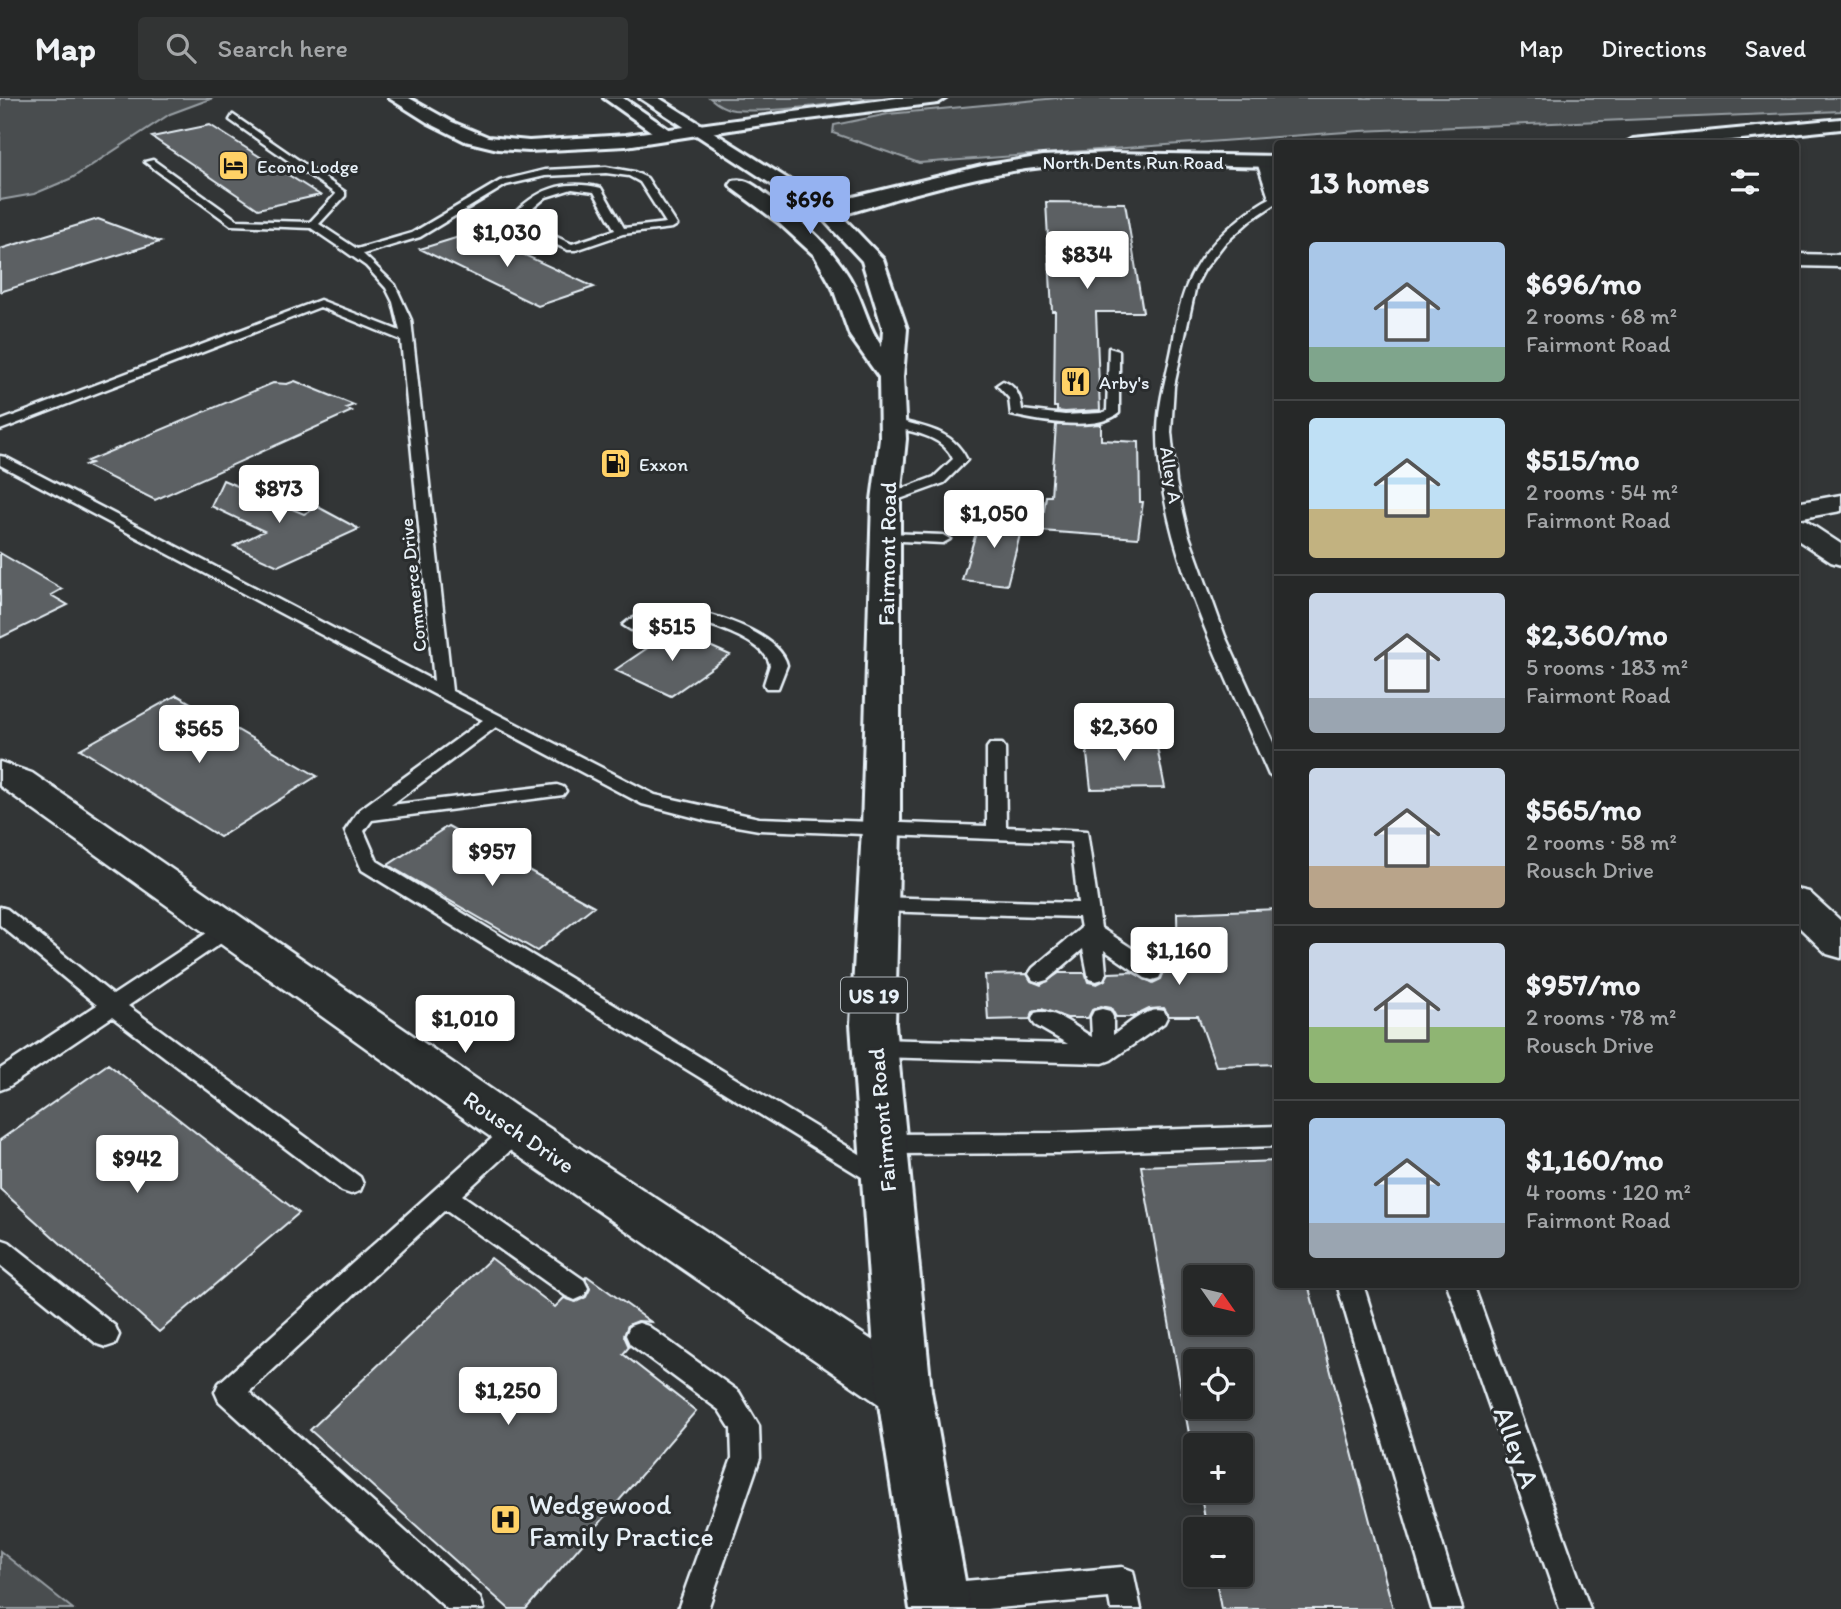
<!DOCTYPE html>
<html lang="en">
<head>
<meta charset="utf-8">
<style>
	:root { --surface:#262828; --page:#323434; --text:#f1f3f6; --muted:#a4a6a8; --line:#424445; --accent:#95b2f1 }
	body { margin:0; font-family:Itim,sans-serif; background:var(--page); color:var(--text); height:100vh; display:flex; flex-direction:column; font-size:26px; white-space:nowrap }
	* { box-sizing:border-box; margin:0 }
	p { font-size:23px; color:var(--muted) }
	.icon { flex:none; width:38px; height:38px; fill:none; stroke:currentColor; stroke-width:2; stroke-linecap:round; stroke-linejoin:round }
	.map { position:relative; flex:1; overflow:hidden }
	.panel { position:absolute; left:1274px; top:42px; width:525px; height:1148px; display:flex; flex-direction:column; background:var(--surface); border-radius:7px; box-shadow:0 4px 10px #0003,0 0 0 2px var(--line) }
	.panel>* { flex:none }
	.needle { width:46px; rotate:124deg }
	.fabs { position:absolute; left:1183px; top:1167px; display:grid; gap:14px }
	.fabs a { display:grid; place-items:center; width:70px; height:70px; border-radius:7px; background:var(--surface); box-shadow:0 4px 10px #0003,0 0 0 2px var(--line); font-size:35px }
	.price { position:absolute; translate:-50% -60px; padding:0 16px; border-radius:7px; background:#fff; color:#222; font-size:23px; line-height:46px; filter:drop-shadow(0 2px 4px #0008) }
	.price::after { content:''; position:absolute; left:50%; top:42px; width:21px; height:16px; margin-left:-10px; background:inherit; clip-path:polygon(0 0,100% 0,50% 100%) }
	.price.current { background:var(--accent); color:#111 }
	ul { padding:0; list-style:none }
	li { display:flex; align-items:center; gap:21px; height:175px; padding:0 35px }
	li+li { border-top:2px solid var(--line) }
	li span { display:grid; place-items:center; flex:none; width:196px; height:140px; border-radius:7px; color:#555 }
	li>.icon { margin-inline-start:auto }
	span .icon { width:84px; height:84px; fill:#fffc; stroke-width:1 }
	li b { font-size:30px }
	h2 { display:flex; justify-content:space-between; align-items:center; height:84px; padding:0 35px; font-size:30px }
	header { display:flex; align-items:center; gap:42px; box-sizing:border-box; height:98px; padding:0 35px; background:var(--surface); border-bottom:2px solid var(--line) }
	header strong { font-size:33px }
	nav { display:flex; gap:38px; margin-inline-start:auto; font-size:24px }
	.search { width:490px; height:63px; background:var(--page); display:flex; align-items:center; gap:18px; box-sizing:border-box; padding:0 24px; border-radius:7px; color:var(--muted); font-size:26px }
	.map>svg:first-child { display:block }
	.green { fill:#494d4f; stroke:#989fa4; stroke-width:2 }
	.building { fill:#5c6063; stroke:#e8f1f8; stroke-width:2; fill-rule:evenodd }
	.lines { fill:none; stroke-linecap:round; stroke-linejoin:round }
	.service-casing { stroke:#e8f1f8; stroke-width:5 }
	.minor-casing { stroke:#e8f1f8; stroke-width:5 }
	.tertiary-casing { stroke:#e8f1f8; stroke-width:6 }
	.primary-casing { stroke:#e8f1f8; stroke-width:6 }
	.motorway-casing { stroke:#e8f1f8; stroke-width:6 }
	.service { fill:#2a2d2e; fill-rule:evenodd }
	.minor { fill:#2a2d2e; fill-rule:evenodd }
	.tertiary { fill:#2a2d2e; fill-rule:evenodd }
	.primary { fill:#2a2d2e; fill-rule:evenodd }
	.motorway { fill:#2a2d2e; fill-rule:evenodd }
	.labels { text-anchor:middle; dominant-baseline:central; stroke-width:6; stroke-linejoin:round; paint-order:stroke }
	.far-street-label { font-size:19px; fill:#e8f1f8; stroke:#2a2d2e }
	.far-poi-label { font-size:19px; fill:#e8f1f8; stroke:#2a2d2e; text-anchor:start }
	.shield { fill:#2a2d2e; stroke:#afb6bb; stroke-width:2 }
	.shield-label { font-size:21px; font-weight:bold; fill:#e8f1f8 }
	.street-label { font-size:23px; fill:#e8f1f8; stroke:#2a2d2e }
	.near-street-label { font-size:28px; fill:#e8f1f8; stroke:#2a2d2e }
	.near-poi-label { font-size:28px; fill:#e8f1f8; stroke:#2a2d2e; text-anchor:start }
</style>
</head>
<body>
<header>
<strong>Map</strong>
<div class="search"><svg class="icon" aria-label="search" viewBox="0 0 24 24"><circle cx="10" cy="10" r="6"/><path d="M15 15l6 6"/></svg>Search here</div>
<nav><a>Map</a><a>Directions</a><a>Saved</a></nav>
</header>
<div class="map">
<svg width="1841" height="1511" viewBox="0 0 1841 1511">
	<rect width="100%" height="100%" fill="#323536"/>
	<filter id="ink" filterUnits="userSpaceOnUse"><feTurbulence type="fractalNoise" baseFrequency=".0143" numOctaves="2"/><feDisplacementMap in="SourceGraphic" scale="14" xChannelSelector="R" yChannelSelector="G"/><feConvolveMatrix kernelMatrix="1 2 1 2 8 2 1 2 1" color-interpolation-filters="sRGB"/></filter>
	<g filter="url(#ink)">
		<path class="green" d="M0,0H213L170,16L72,80L34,96L0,102Z
			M710,0H881C836,5 779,15 734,12C725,11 717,6 710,0Z
			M1057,0H1841V13L1360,33L919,65L833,35L834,27L888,16Z
			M0,1453L73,1511H0Z"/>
		<path class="building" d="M210,27L320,97L258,111L152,39Z
			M1046,104L1125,105L1143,214H1096L1100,312L1065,314L1057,313V309H1054L1055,213H1052Z
			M98,121L160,144L0,194V151Z
			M475,134L594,189L538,208L420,151Z
			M295,283L354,307L346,310L352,313L155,402L85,367L91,365L87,363L273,285L287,286Z
			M1101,326V342L1139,344L1140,404H1143L1138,440L1041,433L1046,398H1051L1056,327Z
			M223,382L304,416L318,409L359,431L278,468L234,448L264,433L211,408Z
			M981,418L1024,421L1007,487L962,482Z
			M0,455L62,491L51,497L68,507L0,540Z
			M674,532L730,557L671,598L615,572Z
			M177,597L317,678L220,739L80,651Z
			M1085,639H1155L1165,690L1091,691Z
			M448,728L594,808L537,853L388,767Z
			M1278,811V966L1216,968L1198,918H1169L1164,910L1149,911L1133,919H1116L1111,910L1101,908L1092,912L1088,920H1067L1042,911L1033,914L1030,921L988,922L985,877L1027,876L1031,883L1041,887L1059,875H1085L1088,884L1097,886L1105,882L1109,875L1132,874L1153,885L1161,881L1164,874L1178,873L1177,815Z
			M108,966L299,1115L159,1234L0,1091V1042Z
			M1278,1063V1186H1308L1393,1511H1221L1215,1477H1241V1432H1207L1200,1393H1241V1348H1195V1369L1141,1068ZM1195,1180H1241V1225H1195ZM1195,1264H1241V1309H1195Z
			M491,1160L555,1209L564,1200L576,1204L586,1199L590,1191L585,1180L587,1178L651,1224L638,1223L628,1227L624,1238L629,1249L623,1256L696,1313L526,1511H509L310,1332Z"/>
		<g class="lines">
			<defs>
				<path id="service" d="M233,17L345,94V98L319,126L357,151L412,135L500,83L545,72L606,69L634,74L647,80L677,127L672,130L623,136L576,152H568L512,127L510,120C536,91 564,81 601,90L624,130L666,125L640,84L629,78L606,75L545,78L506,87L420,139L363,156L395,187L411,222L452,593L655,697L759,720L987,728V650L990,646H1002L1005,650L1006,729L1087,733L1101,830L1159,868L1162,874L1159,880L1152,882L1145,880L1104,852L1106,875L1103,881L1096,883L1089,881L1083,851L1047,882L1040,884L1033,882L1029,876L1033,870L1081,830L1079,819L878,813L871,811L868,806L871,801L878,799L1078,805L1071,744L759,732L708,723L642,706L496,629L391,707L557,687L563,689L566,693L563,697L372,722L364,733L377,763L891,1075L895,1082L891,1089L883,1092L362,772L345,733L359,712L483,622L0,367V358L5,359L434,583L401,242L320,209L0,332V323L320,202L400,233L393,204L386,190L366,168L339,149L311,130L231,127L145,64L153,62L237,122L310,124L336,96L230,22ZM572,91L594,94L615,132L572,146L521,123L520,121L546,99Z
					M1278,97V104L1251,122L1224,146L1204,172L1196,187L1174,288L1171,334L1176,384L1188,435L1225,538L1278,655V683L1269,677C1225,574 1158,448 1158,335C1158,302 1169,272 1174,240C1181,186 1198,154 1242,119C1252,111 1265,101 1278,97Z
					M1109,250L1119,253V315C1097,334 1038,323 1011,317L1009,300L997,287L1003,283C1016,288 1021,299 1022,312L1065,317L1101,315L1107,313Z
					M892,321C922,329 953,331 967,362L944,385L886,406L879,402L881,399L934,379L953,361C942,336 911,334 887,328V322Z
					M886,435L943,437L950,441L943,445L881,442L879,439L881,436Z
					M682,512C710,513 780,536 787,567L778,590H766L764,586L770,567C766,543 701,521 680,521C662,521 647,528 631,532L623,527C636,515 664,512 682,512Z
					M0,809L7,811L113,897L222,825L229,823L236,825L239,830L236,835L128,908L360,1079L363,1086L360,1093L351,1096L342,1093L112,919L8,989L0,992V971L97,907L0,827Z
					M1102,911L1110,913L1113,919V937C1127,928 1146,908 1164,913L1167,919L1164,925L1111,962L1103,965L876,959L868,956L865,950L868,944L876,941L1068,946L1035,927L1032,921L1035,915C1053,909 1076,930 1092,939L1091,919L1094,913Z
					M517,1022L525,1025L529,1032L525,1039L462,1097L584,1182L588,1190L584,1198L575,1202L566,1198L445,1112L249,1294L480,1500L484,1511H447L219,1303L215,1294L219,1285L509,1025Z
					M1278,1028V1048L1059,1055L883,1056L875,1053L871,1046L875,1039L883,1036L1059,1035Z
					M0,1141L9,1144L115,1228L119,1237L115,1246L106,1249L97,1246L0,1167Z
					M1337,1186H1363L1462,1511H1432Z
					M1447,1186H1473L1590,1511H1560Z
					M639,1225L648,1228L739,1294L759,1328L760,1360L708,1511H678L732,1360L731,1331L719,1312L630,1246L626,1237L630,1228Z
					M1122,1469L1133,1473L1141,1511H1111L1109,1500L987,1511H932L927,1500L931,1489L942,1485Z"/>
				<path id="minor" d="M1266,59L1272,60L1278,72V105L1269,100L1257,64Z
					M1796,156L1841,157V169L1796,168Z
					M1841,397V413L1797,421L1806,423L1841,446V467L1831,464L1796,441V405Z
					M0,664L32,675L514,1007L922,1275L930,1293L922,1311L904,1318L886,1311L482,1033L0,688Z
					M1796,791L1809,794L1841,823V860L1827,856L1796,826Z"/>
				<path id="tertiary" d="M1841,21V31L1693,46H1624L1633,41Z
					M1110,55L1278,58V69C1200,68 1121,62 1043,69C994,74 946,87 898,100C872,108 803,131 779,125L776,121L779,117L982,68L1043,58Z"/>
				<path id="primary" d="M604,0H623L674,35L671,39H659Z
					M640,0H659L834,110L883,161L907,231L903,279L906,341L900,402V731L895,926L931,1293L970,1511H910L877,1293L851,926L862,731L872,402L880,341L879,279L850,238L833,190L815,158L779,125L733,91L730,87L733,83C748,79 759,92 771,100C805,125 836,152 855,190C865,210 869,231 882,249L883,231L862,163L820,118Z"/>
				<path id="motorway" d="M389,0H409L452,24L488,39L529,43L626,37L897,0H946L938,5L776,25L626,48L529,53L498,51L465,43L427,24Z"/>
			</defs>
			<use href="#service" class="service-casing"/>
			<use href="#minor" class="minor-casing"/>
			<use href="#tertiary" class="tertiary-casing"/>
			<use href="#primary" class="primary-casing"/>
			<use href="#motorway" class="motorway-casing"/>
			<use href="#service" class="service"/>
			<use href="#minor" class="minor"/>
			<use href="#tertiary" class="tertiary"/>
			<use href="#primary" class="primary"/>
			<use href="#motorway" class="motorway"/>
		</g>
	</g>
	<defs>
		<symbol id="hotel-square" viewBox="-11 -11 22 22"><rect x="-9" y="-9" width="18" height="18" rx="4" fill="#ffd166" stroke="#2a2d2e"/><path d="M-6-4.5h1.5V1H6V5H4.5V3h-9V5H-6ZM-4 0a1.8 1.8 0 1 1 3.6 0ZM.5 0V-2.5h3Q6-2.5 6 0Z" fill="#111"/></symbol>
		<symbol id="restaurant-square" viewBox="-11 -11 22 22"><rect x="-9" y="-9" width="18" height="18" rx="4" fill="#ffd166" stroke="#2a2d2e"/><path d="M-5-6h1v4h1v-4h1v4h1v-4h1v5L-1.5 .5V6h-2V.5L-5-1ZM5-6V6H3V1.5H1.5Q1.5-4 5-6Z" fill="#111"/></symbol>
		<symbol id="fuel-square" viewBox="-11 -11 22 22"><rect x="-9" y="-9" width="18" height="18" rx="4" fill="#ffd166" stroke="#2a2d2e"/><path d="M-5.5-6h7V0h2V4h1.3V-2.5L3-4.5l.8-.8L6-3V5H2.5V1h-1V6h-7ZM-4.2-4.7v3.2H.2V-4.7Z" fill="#111"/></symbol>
		<symbol id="hospital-square" viewBox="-11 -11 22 22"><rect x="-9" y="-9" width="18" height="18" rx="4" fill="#ffd166" stroke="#2a2d2e"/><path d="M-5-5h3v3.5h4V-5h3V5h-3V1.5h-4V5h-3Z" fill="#111"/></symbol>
	</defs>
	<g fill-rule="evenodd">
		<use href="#hotel-square" x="216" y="50" width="35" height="35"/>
		<use href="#restaurant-square" x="1058" y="266" width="35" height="35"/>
		<use href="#fuel-square" x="598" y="348" width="35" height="35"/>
		<use href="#hospital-square" x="488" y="1404" width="35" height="35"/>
	</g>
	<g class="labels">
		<g class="far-street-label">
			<text x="1133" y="64">North Dents Run Road</text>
			<text transform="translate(1171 377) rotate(81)">Alley A</text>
			<text transform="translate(413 487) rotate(-96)">Commerce Drive</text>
		</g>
		<g class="far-poi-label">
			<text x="257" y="68">Econo Lodge</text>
			<text x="1099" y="284">Arby's</text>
			<text x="639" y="366">Exxon</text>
		</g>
		<rect class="shield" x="841" y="879.5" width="66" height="35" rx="5"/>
		<g class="shield-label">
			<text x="874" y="897">US 19</text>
		</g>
		<g class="street-label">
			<text transform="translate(887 456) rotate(-89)">Fairmont Road</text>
			<text transform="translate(882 1022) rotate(-95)">Fairmont Road</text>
			<text transform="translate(519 1034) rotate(34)">Rousch Drive</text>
		</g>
		<g class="near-street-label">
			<text transform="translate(1517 1349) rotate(70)">Alley A</text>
		</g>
		<g class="near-poi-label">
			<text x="529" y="1406">Wedgewood<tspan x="529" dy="32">Family Practice</tspan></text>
		</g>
	</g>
</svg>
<div class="fabs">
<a><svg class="needle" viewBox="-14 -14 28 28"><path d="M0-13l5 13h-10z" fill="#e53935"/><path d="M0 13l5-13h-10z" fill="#a4a6a8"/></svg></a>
<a><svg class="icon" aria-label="locate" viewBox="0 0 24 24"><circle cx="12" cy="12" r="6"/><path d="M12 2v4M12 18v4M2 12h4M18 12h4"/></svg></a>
<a>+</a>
<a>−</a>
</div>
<b class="price current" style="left:810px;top:138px">$696</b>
<b class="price" style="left:507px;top:171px">$1,030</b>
<b class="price" style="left:1087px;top:193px">$834</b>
<b class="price" style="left:279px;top:427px">$873</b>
<b class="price" style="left:994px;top:452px">$1,050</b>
<b class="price" style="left:672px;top:565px">$515</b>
<b class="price" style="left:1124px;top:665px">$2,360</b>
<b class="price" style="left:199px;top:667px">$565</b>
<b class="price" style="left:492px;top:790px">$957</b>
<b class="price" style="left:1179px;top:889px">$1,160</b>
<b class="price" style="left:465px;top:957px">$1,010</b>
<b class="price" style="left:137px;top:1097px">$942</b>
<b class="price" style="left:508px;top:1329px">$1,250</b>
<section class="panel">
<h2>13 homes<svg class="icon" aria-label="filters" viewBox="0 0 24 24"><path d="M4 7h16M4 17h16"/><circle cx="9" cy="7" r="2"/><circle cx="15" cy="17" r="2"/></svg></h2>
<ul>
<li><span style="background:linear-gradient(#a9c7e8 75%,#7fa58c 0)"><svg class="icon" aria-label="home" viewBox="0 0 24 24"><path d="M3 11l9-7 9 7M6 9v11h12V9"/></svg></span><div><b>$696/mo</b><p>2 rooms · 68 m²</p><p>Fairmont Road</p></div></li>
<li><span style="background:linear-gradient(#bfe0f5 65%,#c2b280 0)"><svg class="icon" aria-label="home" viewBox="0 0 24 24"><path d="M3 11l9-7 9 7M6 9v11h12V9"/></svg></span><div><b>$515/mo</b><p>2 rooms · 54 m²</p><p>Fairmont Road</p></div></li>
<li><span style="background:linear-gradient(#c9d6e8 75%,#9aa5b1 0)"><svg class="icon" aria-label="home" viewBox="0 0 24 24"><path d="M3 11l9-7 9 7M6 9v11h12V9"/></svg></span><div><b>$2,360/mo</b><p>5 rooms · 183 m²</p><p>Fairmont Road</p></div></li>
<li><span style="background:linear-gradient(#c9d6e8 70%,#b9a48a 0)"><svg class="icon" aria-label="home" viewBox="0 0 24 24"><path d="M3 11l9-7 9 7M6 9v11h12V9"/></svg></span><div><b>$565/mo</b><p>2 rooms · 58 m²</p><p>Rousch Drive</p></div></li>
<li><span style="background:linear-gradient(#c9d6e8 60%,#8fb573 0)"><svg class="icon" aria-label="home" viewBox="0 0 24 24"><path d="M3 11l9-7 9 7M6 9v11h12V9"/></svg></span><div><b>$957/mo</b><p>2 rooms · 78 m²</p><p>Rousch Drive</p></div></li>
<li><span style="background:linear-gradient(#a9c7e8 75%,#9aa5b1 0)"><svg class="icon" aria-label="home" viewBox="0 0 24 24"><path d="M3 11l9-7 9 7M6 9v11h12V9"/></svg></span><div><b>$1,160/mo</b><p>4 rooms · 120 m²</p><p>Fairmont Road</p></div></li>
</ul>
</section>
</div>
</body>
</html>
